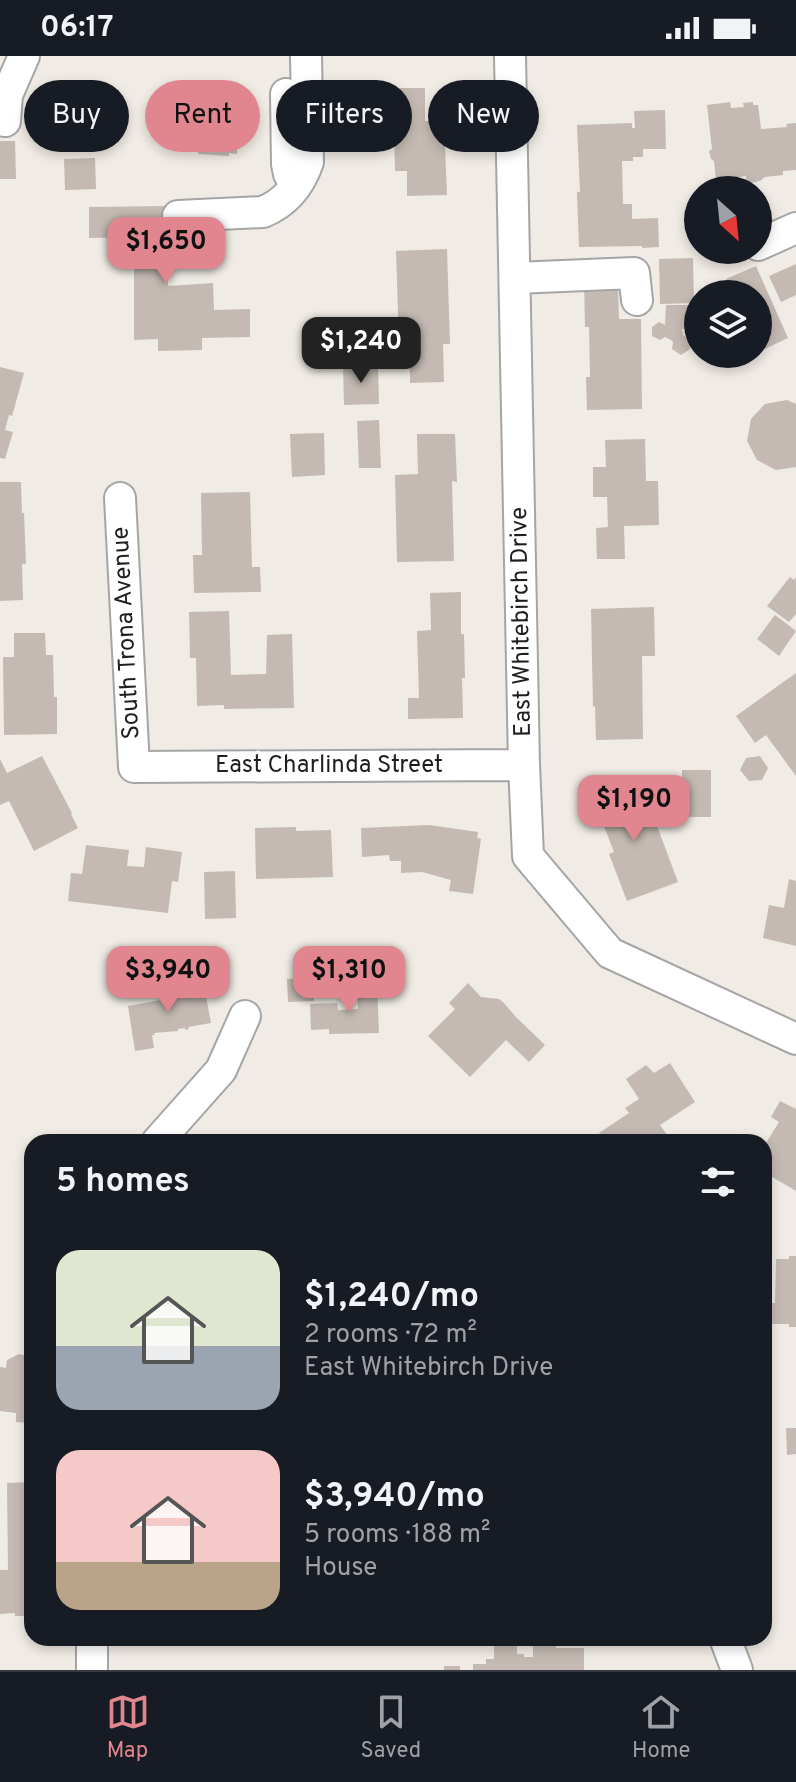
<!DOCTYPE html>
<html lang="en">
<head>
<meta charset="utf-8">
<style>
	:root { --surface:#171b24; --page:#242831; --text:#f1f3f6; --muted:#9ea1a6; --line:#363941; --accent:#e1868f }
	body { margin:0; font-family:Overpass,sans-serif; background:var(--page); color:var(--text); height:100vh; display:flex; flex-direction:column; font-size:30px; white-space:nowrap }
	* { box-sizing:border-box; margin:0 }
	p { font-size:26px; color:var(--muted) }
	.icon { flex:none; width:44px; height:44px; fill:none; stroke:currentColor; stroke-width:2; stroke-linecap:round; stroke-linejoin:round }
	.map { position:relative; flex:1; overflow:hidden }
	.details { position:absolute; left:24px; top:1078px; width:748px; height:512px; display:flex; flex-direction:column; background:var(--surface); border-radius:24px; box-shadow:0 4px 12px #0003 }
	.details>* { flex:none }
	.hud { position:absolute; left:24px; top:24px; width:748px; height:72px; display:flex; gap:16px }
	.needle { width:52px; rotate:153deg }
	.tools { position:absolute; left:684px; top:120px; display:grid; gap:16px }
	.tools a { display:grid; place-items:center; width:88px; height:88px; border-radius:50%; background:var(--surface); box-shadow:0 4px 12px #0003; font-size:40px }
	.price { position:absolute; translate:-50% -68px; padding:0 18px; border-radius:16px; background:var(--accent); color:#111; font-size:26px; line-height:52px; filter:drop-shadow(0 2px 4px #0008) }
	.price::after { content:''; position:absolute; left:50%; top:48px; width:24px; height:18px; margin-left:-12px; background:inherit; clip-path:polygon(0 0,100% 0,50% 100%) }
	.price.current { background:#222; color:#fff }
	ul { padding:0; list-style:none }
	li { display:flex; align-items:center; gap:24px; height:200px; padding:0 32px }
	li span { display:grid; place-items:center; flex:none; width:224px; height:160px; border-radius:24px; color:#555 }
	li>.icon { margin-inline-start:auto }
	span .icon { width:96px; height:96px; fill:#fffc; stroke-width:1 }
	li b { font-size:34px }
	h2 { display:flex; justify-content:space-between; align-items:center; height:96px; padding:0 32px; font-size:34px }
	.pill { padding:0 28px; border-radius:36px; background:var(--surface); box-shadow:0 4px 12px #0003; font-size:28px; line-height:72px }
	.pill.current { background:var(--accent); color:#111 }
	.status { display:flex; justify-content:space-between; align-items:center; height:56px; padding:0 40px; background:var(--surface); direction:ltr }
	.status svg { height:22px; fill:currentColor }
	.dock { display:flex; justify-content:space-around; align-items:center; height:112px; border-top:2px solid var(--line); background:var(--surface); font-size:22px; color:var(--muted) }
	.dock a { display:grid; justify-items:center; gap:4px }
	.dock .current { color:var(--accent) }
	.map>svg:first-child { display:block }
	.building { fill:#c4bab3 }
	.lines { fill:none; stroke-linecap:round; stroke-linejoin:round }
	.minor-casing { stroke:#a5a5a5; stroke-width:34 }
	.minor { stroke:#fff; stroke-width:30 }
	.labels { text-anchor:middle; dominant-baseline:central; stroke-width:6; stroke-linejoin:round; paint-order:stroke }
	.street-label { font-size:24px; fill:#1e1e1e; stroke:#fff }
</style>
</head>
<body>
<div class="status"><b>06:17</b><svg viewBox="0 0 49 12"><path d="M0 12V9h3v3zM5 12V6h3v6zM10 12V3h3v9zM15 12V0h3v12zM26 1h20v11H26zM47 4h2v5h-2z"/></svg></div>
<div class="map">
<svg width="796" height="1614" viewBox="0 0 796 1614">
	<rect width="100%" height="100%" fill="#f0ebe4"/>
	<path class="building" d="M393,32H425V65H444L447,139L407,140V115H395Z
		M730,46L731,52L744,51L743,47L753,46V49H758L761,73L787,71L786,68L796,67V114L783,115V119L765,121L760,125L751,127L746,123V120L716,124L714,105L711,103L709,95L712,93L707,49Z
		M665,54L666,93H643V101H633V105H622L623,148H632V163L658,162L659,191L642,192V190L579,191L577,136H580L577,69L632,67V72H635L634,55Z
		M201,68L231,71V75H239V80H241L240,92H237V98L229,97V100L198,98Z
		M0,85H15L16,123H0Z
		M95,102L96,133L65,134L64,103Z
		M167,150L168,230L213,227L214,254L250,253V281L202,282V294L158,295V283L134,284V206H142V181L89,182V151Z
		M447,193L450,288H443L444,326L410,327L409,289H399L396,195Z
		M693,202L694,247L660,248L659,203Z
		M796,208V239L781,246L769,220Z
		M756,210L788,282L758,296V238H733L726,223Z
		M584,227H618L619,263H641L642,353L587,354L586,321H590L589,271H585Z
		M666,249H691L690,270L689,273H682L683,279L690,283V293L681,299L672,293L673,286L671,284L665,281L660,284L652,280V271L659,266L665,269Z
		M378,309L379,348L344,349L343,310Z
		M0,311L24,317L12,360L9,359L5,374L13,376L5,403L0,402Z
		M787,344L796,348V411L776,414L757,404L747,385L751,363L765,348Z
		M379,364L381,412H359L357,365Z
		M324,377L325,419L292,421L290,378Z
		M417,378H455L457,426L452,425L454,505L397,506L395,419L418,418Z
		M645,383L646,425H658L659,469L624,470L625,503H597L596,472L608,471L607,441H593V411H606L605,384Z
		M0,426H21L22,457H24L26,508H22L23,544L0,545Z
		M250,436L252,511H260L261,536L194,537L193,499H202L201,437Z
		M790,521L794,524L796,521V558L789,566L767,550Z
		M461,536V578H464L465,622H462L463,662L408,663V642H419L417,575L431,574L430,537Z
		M654,551L655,600H642L643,683L596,684L595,650L593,651L591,553Z
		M229,555L231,619L266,618L267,579L292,578L294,652L224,653V649L197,650L196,602H190L189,556Z
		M775,559L796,575L779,600L757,583Z
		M14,577H45L46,599H53L54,641H57V678L4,679L3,601H14Z
		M796,617V720L766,679L755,687L736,660Z
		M42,700L72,757L71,758L78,772L34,795L9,745L0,749V703L7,717Z
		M760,700L768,712L762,724L749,725L740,714L746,702Z
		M682,714H711V761H681Z
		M615,724L617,729L619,728L630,759L654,750L661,768L657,770L678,826L627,845L609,798L614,796L589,732Z
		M429,769L478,776L477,782L481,783L473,838L449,835L451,824L422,816L401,817V805H390L389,799L362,801L361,772Z
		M296,771V775L331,774L333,821L256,823L255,772Z
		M86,789L129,794L127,810L144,811L146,791L182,796L178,826L172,825L168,857L68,845L71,817L82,818Z
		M235,815L236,862L205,863L204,816Z
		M789,823L796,825V890L763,882L769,849L784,852Z
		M313,922L314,945L288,946L287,923Z
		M184,927L185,934L204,930L211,967L188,971L189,973L185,974V972L178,973V975L154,977L155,979H152L154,992L135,995L128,950L161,944L159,931Z
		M357,927H377L379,977L329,978V973L311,974L310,948L337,947L338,954L358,953Z
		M468,927L481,941L499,943L503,946L516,961L545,989L529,1006L506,984L470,1021L428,980L455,953L449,947Z
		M670,1007L695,1046L660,1069L670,1083L668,1084L669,1086H605L599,1077L629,1057L625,1052L639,1043L626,1023L646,1009L654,1017Z
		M780,1045L796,1053V1135L767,1118L772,1110L764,1105V1090L779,1066L771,1061Z
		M789,1200H796V1271H789V1268H764V1247H775L776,1203H789Z
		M19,1298L32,1301V1367L16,1366V1357L0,1355V1311L6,1312L7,1304Z
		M786,1372H796V1398L787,1399Z
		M32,1426V1560H15V1557L0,1558V1514H8L7,1427Z
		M494,1582H517V1598H524V1601H533V1582H556V1592H584V1614H473V1608H486V1603H494Z
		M444,1610H460V1614H444Z"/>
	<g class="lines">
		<defs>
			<path id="minor" d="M510,0L524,709L528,800L610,897L796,983
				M286,38L287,108L289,118L296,130
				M5,65L7,39L24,0
				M178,160L263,156C285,147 300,129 308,106L306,0
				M758,189L796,172
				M515,222L634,217L637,244
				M120,442L134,711L524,709
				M157,1086L221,1014L245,960
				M725,1582L737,1614
				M92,1614V1582"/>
		</defs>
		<use href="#minor" class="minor-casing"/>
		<use href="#minor" class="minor"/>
	</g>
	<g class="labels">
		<g class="street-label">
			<text transform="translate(522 566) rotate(-91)">East Whitebirch Drive</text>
			<text transform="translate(127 577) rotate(-93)">South Trona Avenue</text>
			<text x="329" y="710">East Charlinda Street</text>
		</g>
	</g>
</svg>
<div class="tools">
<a><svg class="needle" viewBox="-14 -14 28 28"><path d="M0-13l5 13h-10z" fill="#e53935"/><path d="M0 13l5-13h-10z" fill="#9ea1a6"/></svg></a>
<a><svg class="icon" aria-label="layers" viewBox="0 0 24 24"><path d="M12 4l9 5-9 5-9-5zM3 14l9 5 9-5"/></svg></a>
</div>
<b class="price" style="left:166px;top:229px">$1,650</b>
<b class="price current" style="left:361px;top:329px">$1,240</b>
<b class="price" style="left:634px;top:787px">$1,190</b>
<b class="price" style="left:168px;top:958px">$3,940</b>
<b class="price" style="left:349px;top:958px">$1,310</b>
<div class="hud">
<a class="pill">Buy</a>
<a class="pill current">Rent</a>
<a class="pill">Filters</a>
<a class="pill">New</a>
</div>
<section class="details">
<h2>5 homes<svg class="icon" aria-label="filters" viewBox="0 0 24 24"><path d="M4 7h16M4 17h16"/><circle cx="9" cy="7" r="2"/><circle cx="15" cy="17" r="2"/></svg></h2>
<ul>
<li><span style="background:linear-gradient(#dfe7d0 60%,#9aa5b1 0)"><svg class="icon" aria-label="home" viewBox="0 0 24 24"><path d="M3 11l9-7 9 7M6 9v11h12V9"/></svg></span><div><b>$1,240/mo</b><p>2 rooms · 72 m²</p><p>East Whitebirch Drive</p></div></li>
<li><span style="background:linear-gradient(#f6c9c9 70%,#b9a48a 0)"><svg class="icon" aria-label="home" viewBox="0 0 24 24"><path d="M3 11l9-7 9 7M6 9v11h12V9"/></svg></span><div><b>$3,940/mo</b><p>5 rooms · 188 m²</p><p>House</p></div></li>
</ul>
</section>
</div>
<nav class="dock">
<a class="current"><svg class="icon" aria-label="map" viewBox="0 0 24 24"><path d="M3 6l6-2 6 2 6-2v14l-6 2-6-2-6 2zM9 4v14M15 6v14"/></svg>Map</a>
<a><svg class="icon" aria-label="saved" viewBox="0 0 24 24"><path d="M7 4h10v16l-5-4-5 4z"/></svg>Saved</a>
<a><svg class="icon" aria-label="home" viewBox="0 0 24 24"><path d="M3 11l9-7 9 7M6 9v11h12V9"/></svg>Home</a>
</nav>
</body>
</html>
